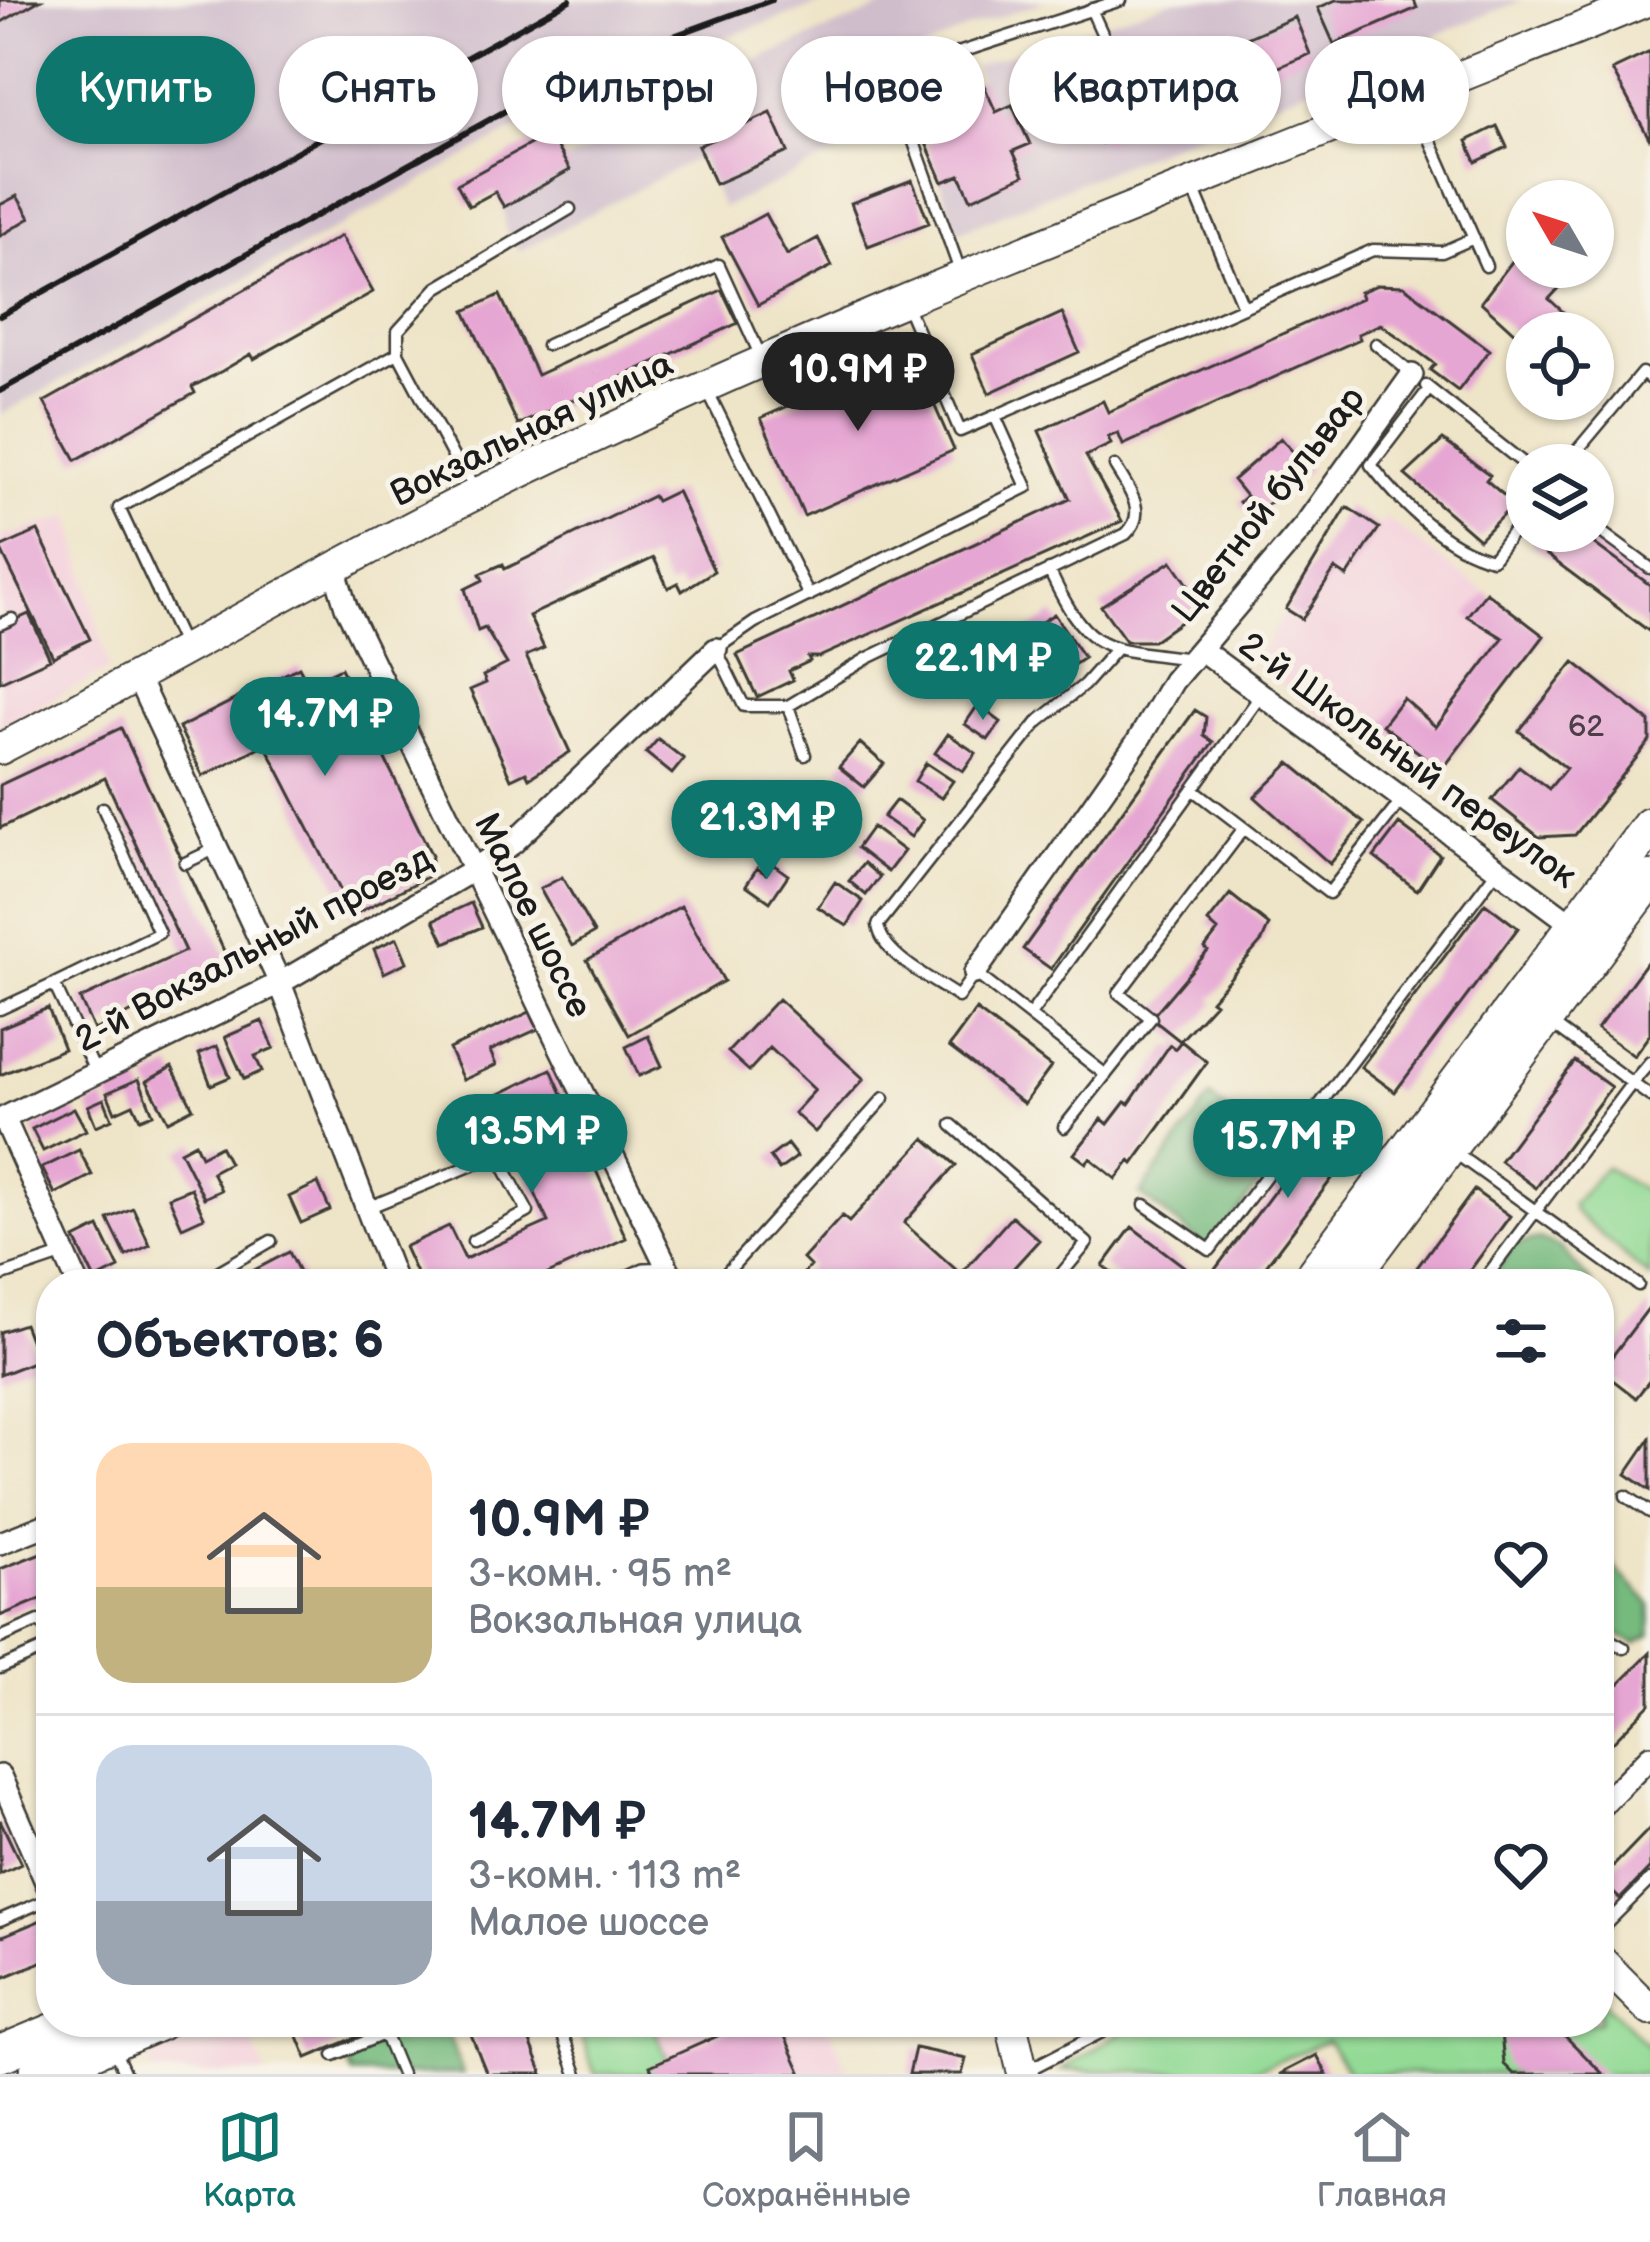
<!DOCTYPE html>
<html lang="ru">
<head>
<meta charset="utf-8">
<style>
	:root { --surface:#fff; --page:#f6f6f7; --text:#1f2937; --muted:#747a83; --line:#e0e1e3; --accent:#0f766e }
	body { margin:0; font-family:"Balsamiq Sans",sans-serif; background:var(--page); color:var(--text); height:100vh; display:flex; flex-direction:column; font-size:45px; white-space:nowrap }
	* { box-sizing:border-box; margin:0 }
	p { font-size:39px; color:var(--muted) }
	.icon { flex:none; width:66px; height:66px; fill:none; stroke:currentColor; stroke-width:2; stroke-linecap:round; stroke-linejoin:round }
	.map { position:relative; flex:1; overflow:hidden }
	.sheet { position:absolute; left:36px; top:1269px; width:1578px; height:768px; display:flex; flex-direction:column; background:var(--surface); border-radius:48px; box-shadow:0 3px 9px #0004 }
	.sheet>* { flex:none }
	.hud { position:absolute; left:36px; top:36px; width:1578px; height:108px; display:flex; gap:24px }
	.needle { width:78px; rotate:309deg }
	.controls { position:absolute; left:1506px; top:180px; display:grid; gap:24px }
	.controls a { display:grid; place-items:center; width:108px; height:108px; border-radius:50%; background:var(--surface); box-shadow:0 3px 9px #0004; font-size:60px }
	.price { position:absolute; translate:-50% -102px; padding:0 27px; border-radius:42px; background:var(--accent); color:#fff; font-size:39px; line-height:78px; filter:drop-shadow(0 3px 6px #0008) }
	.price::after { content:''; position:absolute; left:50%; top:72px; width:36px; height:27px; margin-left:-18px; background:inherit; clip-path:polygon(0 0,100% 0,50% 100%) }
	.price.on { background:#222; color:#fff }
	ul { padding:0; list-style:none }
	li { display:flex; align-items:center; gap:36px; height:300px; padding:0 60px }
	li+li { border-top:3px solid var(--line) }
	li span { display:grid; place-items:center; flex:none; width:336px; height:240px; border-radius:36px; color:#555 }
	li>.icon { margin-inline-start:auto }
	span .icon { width:144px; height:144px; fill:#fffc; stroke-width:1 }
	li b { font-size:51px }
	h2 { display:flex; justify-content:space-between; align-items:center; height:144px; padding:0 60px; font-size:51px }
	.pill { padding:0 42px; border-radius:54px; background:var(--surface); box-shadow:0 3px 9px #0004; font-size:42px; line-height:108px }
	.pill.on { background:var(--accent); color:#fff }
	.tabs { display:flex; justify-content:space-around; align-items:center; height:168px; border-top:3px solid var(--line); background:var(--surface); font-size:33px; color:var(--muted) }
	.tabs a { display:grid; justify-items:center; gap:6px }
	.tabs .on { color:var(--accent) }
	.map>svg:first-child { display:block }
	.built { fill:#f4cfdc }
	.industrial { fill:#d0bdcc }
	.green { fill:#93da95; stroke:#587b58; stroke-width:3 }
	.forest { fill:#76ba7e; stroke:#496b4d; stroke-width:3 }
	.building { fill:#e6a6d3 }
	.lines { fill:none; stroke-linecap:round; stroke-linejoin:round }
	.lane-casing { stroke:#3c3a36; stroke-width:15 }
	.street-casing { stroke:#3c3a36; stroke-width:26 }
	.secondary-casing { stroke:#3c3a36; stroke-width:34 }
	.primary-casing { stroke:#3c3a36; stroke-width:40 }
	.lane { stroke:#fff; stroke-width:10 }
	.street { stroke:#fff; stroke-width:21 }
	.secondary { stroke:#fff; stroke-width:30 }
	.primary { stroke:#fff; stroke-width:36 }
	.rail { stroke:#1c1c1c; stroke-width:6 }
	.labels { text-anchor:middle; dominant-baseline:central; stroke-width:10; stroke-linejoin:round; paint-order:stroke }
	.number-label { font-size:30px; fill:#4e3e4a }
	.street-label { font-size:36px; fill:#1c1c1c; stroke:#f7f3e8 }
</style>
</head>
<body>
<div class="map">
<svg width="1650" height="2074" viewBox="0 0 1650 2074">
	<rect width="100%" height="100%" fill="#f7f3e8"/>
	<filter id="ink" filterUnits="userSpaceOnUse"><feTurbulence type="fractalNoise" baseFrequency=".00833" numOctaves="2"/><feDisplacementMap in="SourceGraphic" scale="24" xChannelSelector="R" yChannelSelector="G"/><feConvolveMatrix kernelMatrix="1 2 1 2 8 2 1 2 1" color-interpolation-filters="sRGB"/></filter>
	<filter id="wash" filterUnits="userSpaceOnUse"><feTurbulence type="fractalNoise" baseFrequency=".004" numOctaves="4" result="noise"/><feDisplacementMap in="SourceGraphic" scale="48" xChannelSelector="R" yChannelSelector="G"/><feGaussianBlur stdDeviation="2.7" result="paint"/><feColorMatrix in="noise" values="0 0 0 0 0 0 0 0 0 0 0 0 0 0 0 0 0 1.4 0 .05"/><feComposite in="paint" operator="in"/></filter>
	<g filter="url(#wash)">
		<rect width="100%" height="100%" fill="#eee4c7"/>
		<path class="built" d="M1347,507L1379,527L1385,518L1544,636L1442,770L1406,748L1359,706L1342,726L1328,722L1255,662Z
			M71,516L109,670L0,725V537Z
			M232,2022H244L266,2074H153L147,2058Z
			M598,2022H828L849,2074H606Z"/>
		<path class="industrial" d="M0,0H833L643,66L570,99L0,415Z
			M900,0H1047L966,29L873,74L897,126L722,208L699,157L519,251L506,231L504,207L569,170L565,161L591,148L586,138L659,101Z
			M1174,0H1522L958,232L926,143L943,135L928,103L980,79L975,66Z"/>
		<path class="green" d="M1605,1167L1650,1195V1278L1574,1211L1573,1204Z
			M1599,1997L1650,2048V2074H1350L1327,2041L1244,2074L1062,2070L1137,2022H1599Z
			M577,2022H652L673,2074H595Z"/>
		<path class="forest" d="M1210,1097L1283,1152L1210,1250L1140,1194Z
			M1539,1239L1561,1248L1592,1284H1487L1517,1244Z
			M1599,1543L1602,1555L1650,1604V1636L1635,1644L1599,1623Z
			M418,2022H443L463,2074H352L344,2055Z"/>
		<g id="blocks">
			<path class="building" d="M0,0H40L0,23Z
				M1336,0H1414L1417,8L1334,44L1318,8Z
				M1295,17L1310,54L1225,90L1210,54Z
				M1650,52V140L1612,70Z
				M1183,65L1199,102L1102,143L1087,107Z
				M981,79L996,112L1012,105L1030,144L1013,151L1024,175L971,199L960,175L943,182L926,143L943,135L928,103Z
				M771,113L788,152L715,184L698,146Z
				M1497,126L1507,147L1476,162L1467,141Z
				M549,134L570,170L504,207L495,192L469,206L457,184Z
				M912,180L929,223L868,246L851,203Z
				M17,196L30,218L0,236V205Z
				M765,214L787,255L818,238L832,266L758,305L722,237Z
				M341,236L373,292L254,359L251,354L222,371L192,387L195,393L76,460L44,402Z
				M1520,251L1527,267H1540L1562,285L1549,299L1586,333H1527V344L1481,302Z
				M1377,285L1404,286L1489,350L1458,391L1430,370L1435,364L1381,324L1358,334L1360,339L1123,445L1118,433L1108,437L1111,444L1086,456L1122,521L819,657H808L810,661L789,671L793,680L757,697L737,655L1070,499L1039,431L1103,401L1108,412L1362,298L1360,292Z
				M722,290L738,323L518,425L465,311L500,295L537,375Z
				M1062,313L1079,352L989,393L972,354Z
				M911,352L954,450L804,516L761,418Z
				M1281,438L1308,470L1252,517L1239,502L1246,496L1233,480Z
				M1443,440L1490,475L1486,480L1514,504L1479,539L1405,475Z
				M677,491L714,571L682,591L678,583L668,588L654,558L529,616L544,648L526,656L570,752L529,778L526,772L511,779L470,690L486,683L483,676L507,664L485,628L478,631L465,589L483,580L480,574L503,564L505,569L653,496L656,501Z
				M1347,507L1379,528L1347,577L1335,569L1302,619L1286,609Z
				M38,531L90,639L53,657L0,548Z
				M1540,531H1577L1650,585V632L1531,543Z
				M1172,561L1203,606L1153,641H1126L1101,606Z
				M1486,592L1544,636L1442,770L1382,725L1403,698L1436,727L1503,638L1467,616Z
				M29,614L50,659L0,682V627Z
				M1054,614L1084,658L1055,677L1026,632Z
				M1574,662L1650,722V741L1575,835L1539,837L1492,800L1519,766L1549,789L1566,768L1519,731Z
				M299,667L308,684L341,668L432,856L427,877L353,915L265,744L203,776L179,728Z
				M978,705L1001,722L988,740L965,724Z
				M1195,710L1206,717L1204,736L1213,742L1051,969L1023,949Z
				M121,728L231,966L94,1030L80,999L185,951L105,778L0,828V785Z
				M948,734L976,753L963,771L935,753Z
				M658,739L684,759L672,774L646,753Z
				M860,743L884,764L864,787L839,767Z
				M926,763L953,781L941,798L915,781Z
				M1290,763L1364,823L1330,864L1255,797Z
				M896,800L923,820L911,837L883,817Z
				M1399,824L1440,855L1417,890L1374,857Z
				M872,827L904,851L888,872L857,848Z
				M864,863L880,877L866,895L849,881Z
				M773,864L788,875L770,902L746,885L757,868L766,874Z
				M562,877L594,933L572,946L540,889Z
				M835,882L863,901L847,926L818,907Z
				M1230,894L1269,925L1262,941L1211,1000L1215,1003L1180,1041L1151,1018L1208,951L1205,948L1218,931L1208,922Z
				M471,903L482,927L445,943L434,920Z
				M1485,903L1518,928L1395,1092L1361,1067Z
				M681,906L724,981L629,1035L587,960Z
				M397,938L407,962L384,973L374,949Z
				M1650,958V1034L1634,1056L1597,1029Z
				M778,999L864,1079L815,1132L794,1113L815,1090L770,1048L749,1071L728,1052Z
				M48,1008L64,1049L0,1075V1028Z
				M976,1010L1051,1067L1024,1104L949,1047Z
				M530,1012L538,1029L490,1051L496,1065L463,1080L449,1049Z
				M262,1021L274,1048L255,1056L262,1071L244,1079L225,1037Z
				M648,1036L662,1066L639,1076L626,1047Z
				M1181,1041L1207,1062L1133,1164L1130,1161L1116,1179L1090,1158L1086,1163L1074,1154L1102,1119L1108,1124L1125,1102L1129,1104L1170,1045L1175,1049Z
				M217,1046L230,1077L211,1085L199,1054Z
				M1575,1061L1611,1087L1536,1188L1500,1161Z
				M172,1067L193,1108L168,1121L147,1081Z
				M551,1069L626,1238L526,1284H421L404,1247L449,1226L465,1259L548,1222L511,1140L495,1147L475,1106Z
				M139,1079L153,1114L140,1119L133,1104L115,1112L107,1093Z
				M104,1099L112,1119L96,1126L88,1106Z
				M74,1108L86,1130L43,1151L32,1129Z
				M1324,1110L1362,1139L1252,1284H1204L1304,1152L1296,1146Z
				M925,1138L956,1165L904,1223L961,1274L1012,1216L1039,1240L999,1284H794L810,1266L803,1259L842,1216L849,1222Z
				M195,1143L201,1156L220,1146L229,1163L212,1172L221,1190L204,1198L180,1151Z
				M787,1144L797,1157L779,1170L770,1157Z
				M79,1150L92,1175L55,1194L42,1168Z
				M318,1183L330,1210L301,1223L289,1197Z
				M191,1188L204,1217L182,1227L169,1197Z
				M1474,1190L1510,1216L1460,1284H1412L1407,1281Z
				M133,1208L150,1245L126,1256L108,1219Z
				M99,1227L119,1268L95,1280L75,1239Z
				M1132,1227L1190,1271L1185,1279L1192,1284H1127L1103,1266Z
				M289,1252L304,1281L243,1284L239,1278Z
				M1650,1306V1380L1636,1398L1601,1371Z
				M24,1324L38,1360L0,1375V1332Z
				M1650,1439V1490L1626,1474Z
				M51,1549V1595L0,1616V1569Z
				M1650,1653V1704L1599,1756V1704Z
				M0,1820L21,1864L0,1874Z
				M1650,1828V1868L1620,1899L1600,1880Z
				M51,1916V1958L0,1979V1937Z
				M292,2022H393L307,2058Z
				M466,2022H522L543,2074H487Z
				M738,2022H805L783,2032L802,2074H653L650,2066L740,2026Z
				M1500,2022H1551L1603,2074H1514L1504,2064Z
				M915,2048L966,2059L962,2074H909Z
				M1317,2055L1327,2074H1280Z"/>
		</g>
	</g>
	<g filter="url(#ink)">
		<use href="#blocks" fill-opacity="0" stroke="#3c3a36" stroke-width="3"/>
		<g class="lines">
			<defs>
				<path id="lane" d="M1091,9L1120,73
					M1413,101L1486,266
					M1193,188L1243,306
					M960,271L905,117L909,88L958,53L1121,0
					M906,304L960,431L995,416L1027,487L755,622L716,649L744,706H788L868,658L1126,534C1149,512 1128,489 1115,466
					M1376,344L1412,374
					M547,345L719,265L761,357
					M398,353V331L437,288L570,209
					M1426,386L1527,466
					M1429,389L1371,465C1400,502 1445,548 1492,559L1527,513
					M708,392L809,596
					M995,416L1373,250L1442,252L1474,238
					M1565,465L1642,373L1650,379
					M1593,526L1650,568
					M1049,570C1089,655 1102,647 1191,659
					M0,624L12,619
					M185,649L119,508L398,353L458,466L479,489
					M788,706L805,755
					M1193,789L1329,893L1402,800
					M185,863L217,848
					M54,984L159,933L103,808
					M0,1009L54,984L96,1073
					M1030,1015L1261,695
					M1548,1021L1632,1083L1650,1062
					M1106,1075L975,973L958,997C934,980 882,956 878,925L1038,722L1084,685L1117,648
					M952,1125L1087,1243L1053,1284
					M1064,1127L1151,1018L1119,993L1244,828
					M1451,1150L1638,1285
					M1145,1205L1210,1250L1497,870
					M367,1208L497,1155L528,1212L473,1241
					M674,1273L721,1279L884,1098
					M0,1276L65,1254
					M197,1284L271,1241
					M1481,1284L1632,1083L1650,1096
					M1626,1496L1650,1512
					M1599,1634L1624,1648
					M0,1638L39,1621L51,1633
					M0,1668L51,1646
					M0,1920L51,1898
					M1599,1931L1650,1880
					M558,2022L577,2074
					M384,2033L401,2074
					M114,2049L125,2074
					M334,2055L412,2022
					M1026,2071L1121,2022"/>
				<path id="street" d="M335,571L346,607L670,1273L681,1284
					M1200,649L1575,926
					M138,679L280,983L396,1284
					M975,973L1138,741L1173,681L1305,525L1412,375
					M4,1118L78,1284
					M0,1120L280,983L473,870L513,843L716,649
					M624,1284L645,1274L670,1273
					M0,1543L51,1523
					M0,1776L51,1893
					M1599,1808L1650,1756"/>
				<path id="secondary" d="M0,749C162,666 319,572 482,491C860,305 1260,160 1649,0
					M1599,1959L1650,2010
					M1011,2022L1023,2074"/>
				<path id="primary" d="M1307,1284L1650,826
					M1346,1284L1650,879
					M0,2054L77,2022
					M37,2074L159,2022"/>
			</defs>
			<use href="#lane" class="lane-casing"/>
			<use href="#street" class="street-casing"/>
			<use href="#secondary" class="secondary-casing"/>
			<use href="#primary" class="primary-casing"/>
			<use href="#lane" class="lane"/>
			<use href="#street" class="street"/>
			<use href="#secondary" class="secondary"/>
			<use href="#primary" class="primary"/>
			<path class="rail" d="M0,316L570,0
				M0,391L523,101L605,61L772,0"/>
		</g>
	</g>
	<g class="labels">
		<g class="number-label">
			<text x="1586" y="727">62</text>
		</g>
		<g class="street-label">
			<text transform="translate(532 430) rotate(-26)">Вокзальная улица</text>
			<text transform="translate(1269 505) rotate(-52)">Цветной бульвар</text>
			<text transform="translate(1407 761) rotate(36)">2-й Школьный переулок</text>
			<text transform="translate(532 916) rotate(64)">Малое шоссе</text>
			<text transform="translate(254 950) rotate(-28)">2-й Вокзальный проезд</text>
		</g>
	</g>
</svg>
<div class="controls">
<a><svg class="needle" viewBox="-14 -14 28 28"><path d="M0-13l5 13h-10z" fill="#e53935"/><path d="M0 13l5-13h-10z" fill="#747a83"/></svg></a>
<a><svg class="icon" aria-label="locate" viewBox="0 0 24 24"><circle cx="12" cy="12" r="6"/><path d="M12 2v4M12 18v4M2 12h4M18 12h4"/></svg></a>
<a><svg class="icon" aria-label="layers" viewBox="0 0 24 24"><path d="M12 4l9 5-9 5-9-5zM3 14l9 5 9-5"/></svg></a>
</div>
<b class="price on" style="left:858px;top:434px">10.9M ₽</b>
<b class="price" style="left:983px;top:723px">22.1M ₽</b>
<b class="price" style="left:325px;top:779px">14.7M ₽</b>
<b class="price" style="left:767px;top:882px">21.3M ₽</b>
<b class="price" style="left:532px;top:1196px">13.5M ₽</b>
<b class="price" style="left:1288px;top:1201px">15.7M ₽</b>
<div class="hud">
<a class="pill on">Купить</a>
<a class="pill">Снять</a>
<a class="pill">Фильтры</a>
<a class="pill">Новое</a>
<a class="pill">Квартира</a>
<a class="pill">Дом</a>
</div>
<section class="sheet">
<h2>Объектов: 6<svg class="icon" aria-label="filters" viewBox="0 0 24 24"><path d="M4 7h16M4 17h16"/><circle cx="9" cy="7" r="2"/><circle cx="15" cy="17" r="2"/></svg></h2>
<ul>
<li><span style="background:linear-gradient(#ffd9b3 60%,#c2b280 0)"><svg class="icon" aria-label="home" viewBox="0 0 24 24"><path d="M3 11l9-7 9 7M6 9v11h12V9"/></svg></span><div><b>10.9M ₽</b><p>3-комн. · 95 m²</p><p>Вокзальная улица</p></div><svg class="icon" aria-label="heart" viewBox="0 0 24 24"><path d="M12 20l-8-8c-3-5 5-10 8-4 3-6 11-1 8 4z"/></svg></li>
<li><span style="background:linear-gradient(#c9d6e8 65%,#9aa5b1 0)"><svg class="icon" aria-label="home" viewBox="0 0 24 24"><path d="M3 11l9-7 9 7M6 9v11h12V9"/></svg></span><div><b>14.7M ₽</b><p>3-комн. · 113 m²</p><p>Малое шоссе</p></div><svg class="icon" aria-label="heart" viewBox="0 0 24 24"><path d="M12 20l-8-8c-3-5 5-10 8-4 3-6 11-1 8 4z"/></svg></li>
</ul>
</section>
</div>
<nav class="tabs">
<a class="on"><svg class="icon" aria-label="map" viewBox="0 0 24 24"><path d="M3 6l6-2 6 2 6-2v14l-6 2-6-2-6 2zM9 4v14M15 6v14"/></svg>Карта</a>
<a><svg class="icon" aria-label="saved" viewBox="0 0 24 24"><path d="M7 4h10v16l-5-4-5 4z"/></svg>Сохранённые</a>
<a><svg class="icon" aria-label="home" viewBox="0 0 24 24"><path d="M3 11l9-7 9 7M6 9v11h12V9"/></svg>Главная</a>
</nav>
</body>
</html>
